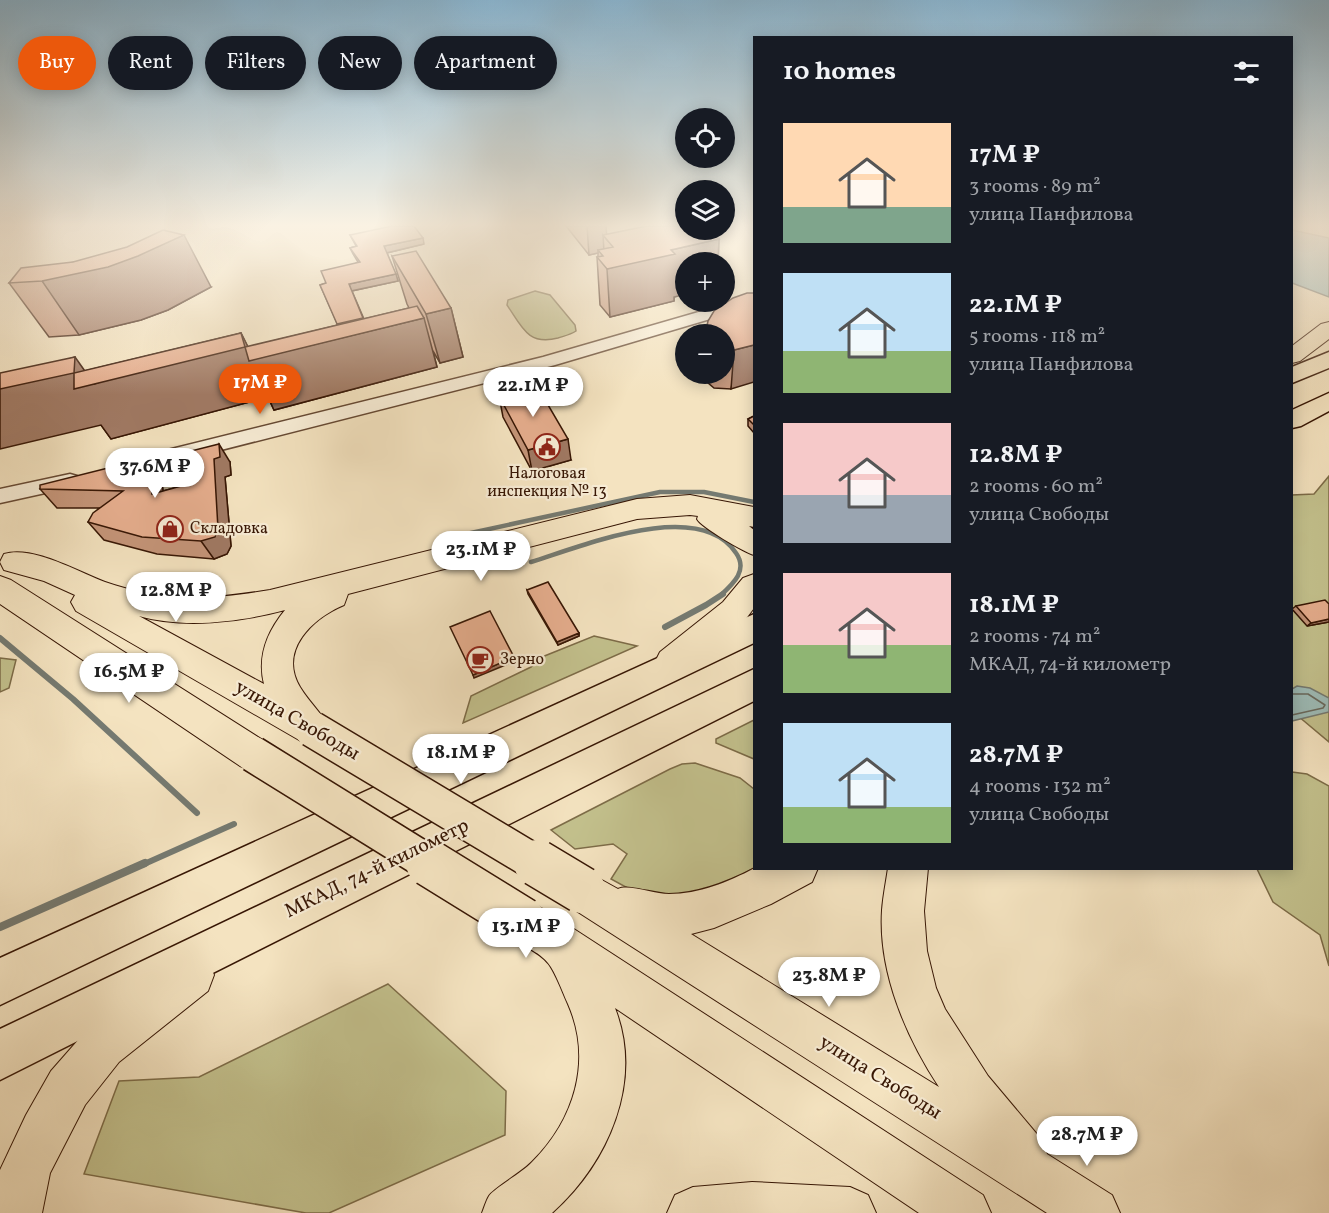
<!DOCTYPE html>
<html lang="en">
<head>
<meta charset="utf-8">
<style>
	:root { --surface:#171b24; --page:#242831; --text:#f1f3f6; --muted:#9ea1a6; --accent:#ea580c }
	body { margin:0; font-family:Vollkorn,serif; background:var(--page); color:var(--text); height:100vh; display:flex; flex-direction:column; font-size:22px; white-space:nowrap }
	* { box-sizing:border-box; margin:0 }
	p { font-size:20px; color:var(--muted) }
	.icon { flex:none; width:33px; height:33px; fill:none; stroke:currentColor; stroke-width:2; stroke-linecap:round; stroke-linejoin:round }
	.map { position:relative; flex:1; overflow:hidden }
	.details { position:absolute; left:753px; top:36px; width:540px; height:834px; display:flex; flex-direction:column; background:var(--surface); border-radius:0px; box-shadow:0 3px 15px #0003 }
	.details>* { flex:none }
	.banner { position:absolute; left:18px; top:36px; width:570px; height:54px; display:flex; gap:12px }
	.buttons { position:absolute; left:675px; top:108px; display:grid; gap:12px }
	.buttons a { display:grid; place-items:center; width:60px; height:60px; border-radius:50%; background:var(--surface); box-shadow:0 3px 15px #0003; font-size:30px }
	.price { position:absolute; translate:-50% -51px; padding:0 14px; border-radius:21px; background:#fff; color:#222; font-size:20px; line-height:39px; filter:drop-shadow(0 2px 3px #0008) }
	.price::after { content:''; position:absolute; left:50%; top:36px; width:18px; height:14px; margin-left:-9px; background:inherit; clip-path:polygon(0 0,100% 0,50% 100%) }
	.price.current { background:var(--accent); color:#fff }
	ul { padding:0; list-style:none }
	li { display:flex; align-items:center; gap:18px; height:150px; padding:0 30px }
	li span { display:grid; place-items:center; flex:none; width:168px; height:120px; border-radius:0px; color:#555 }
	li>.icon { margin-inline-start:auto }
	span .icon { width:72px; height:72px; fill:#fffc; stroke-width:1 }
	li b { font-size:26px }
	h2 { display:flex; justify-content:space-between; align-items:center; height:72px; padding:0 30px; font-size:26px }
	.pill { padding:0 21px; border-radius:27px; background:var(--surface); box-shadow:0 3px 15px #0003; font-size:21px; line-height:54px }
	.pill.current { background:var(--accent); color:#fff }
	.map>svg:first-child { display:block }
	.green { fill:#c3c18d; stroke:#7d6c48; stroke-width:1.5 }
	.water { fill:#9ebdb9; stroke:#757a71; stroke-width:1.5 }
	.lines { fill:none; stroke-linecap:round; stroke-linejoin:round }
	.shore { stroke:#6a6a5e; stroke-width:1.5 }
	.stream-far2 { stroke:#757a71; stroke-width:4.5 }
	.stream-far1 { stroke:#757a71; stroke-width:6 }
	.stream { stroke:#757a71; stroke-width:8 }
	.minor-casing { stroke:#664933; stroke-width:3 }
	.major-casing { stroke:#371604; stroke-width:2 }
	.highway-casing { stroke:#371604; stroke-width:3 }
	.minor { fill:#f8edd6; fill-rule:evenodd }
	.major { fill:#f4e3c0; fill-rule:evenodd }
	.highway { fill:#f4e3c0; fill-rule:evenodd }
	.major-bridge-far1-casing { stroke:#371604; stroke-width:38; stroke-linecap:butt }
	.major-bridge-casing { stroke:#371604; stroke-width:49; stroke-linecap:butt }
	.major-bridge-far1 { stroke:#f4e3c0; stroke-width:35 }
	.major-bridge { stroke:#f4e3c0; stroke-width:46 }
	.wall { fill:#c59579; stroke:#371604; stroke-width:1.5 }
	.shaded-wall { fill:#a07963; stroke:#371604; stroke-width:1.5 }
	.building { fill:#e5ad8d; stroke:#371604; stroke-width:1.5 }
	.labels { text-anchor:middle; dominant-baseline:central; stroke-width:4.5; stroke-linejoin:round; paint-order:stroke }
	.poi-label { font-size:16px; fill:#371604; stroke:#f8edd6; text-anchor:start }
	.near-street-label { font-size:20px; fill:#371604; stroke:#f8edd6 }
</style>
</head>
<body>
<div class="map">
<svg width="1329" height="1213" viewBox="0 0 1329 1213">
	<rect width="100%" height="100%" fill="#f4e3c0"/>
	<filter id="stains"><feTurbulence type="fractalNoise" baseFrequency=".00333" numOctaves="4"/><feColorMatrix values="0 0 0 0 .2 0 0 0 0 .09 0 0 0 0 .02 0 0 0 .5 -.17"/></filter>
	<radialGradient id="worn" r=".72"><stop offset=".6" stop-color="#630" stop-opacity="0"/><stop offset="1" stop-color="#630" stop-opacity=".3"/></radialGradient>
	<path class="green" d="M535,291L550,295L575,325L576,331C570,335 564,336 558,338C528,346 522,327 507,305L508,300Z
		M1329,476V742L1292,711V495L1314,494Z
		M594,636L637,646L463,723L471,696L531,667L542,657Z
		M0,658L16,660L9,688L0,692Z
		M754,720V759L716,743V739Z
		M695,763L740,778L754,789V868L697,901L633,891L611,879L627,854L613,844L575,849L551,830L670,769L682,764Z
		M1292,772L1307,774L1329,786V966L1320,935L1273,902L1257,869L1292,868Z
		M388,984L506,1091L505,1135L329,1213H306L84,1174L119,1081L199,1077Z"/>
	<path class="water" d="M1292,230L1329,238V297L1292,283Z
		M1297,686L1310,688L1329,698V712L1292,721V689Z"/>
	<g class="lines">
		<path class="shore" d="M1292,694H1308L1325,705L1323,708L1292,715"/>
		<path class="stream-far2" d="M443,539L660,492H704L754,502
			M531,562C580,547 699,497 736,553C748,570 734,583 721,595"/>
		<path class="stream-far1" d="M665,627L706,605L723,594
			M0,638L73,699L197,813
			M142,865L234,824"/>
		<path class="stream" d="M0,927L145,863"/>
		<defs>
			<path id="minor" d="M754,296V306L555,365L119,476L112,474L109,469L112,464L119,462L543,357Z
				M70,474L77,476L80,481L77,486L0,503V489Z"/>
			<path id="major" d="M1329,322V339L1300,361L1292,363V346L1321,324Z
				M690,495L754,507V527L749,526L754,530V555C744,552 701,527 697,519L698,516L690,515L637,519L348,594L344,605C313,618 278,650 300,687C309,702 322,713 330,729L325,740L312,745L299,740L76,611L71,602L75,595L44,581L4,570L0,562L4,554C33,545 78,572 105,582C119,587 135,591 150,594C188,602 232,596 270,590L637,499ZM285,610C267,632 257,656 264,684L139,616C184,629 240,622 285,610Z
				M754,574V608L745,620L684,672L672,676L660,672L655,662L660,652L723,602L743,578Z
				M0,576L11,580L266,742L271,754L266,766L253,771L240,766L0,604Z
				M755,868H818L812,882L771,904L714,928L691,934L939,1087C906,1037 878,972 882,910C883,896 886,882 888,868H928L924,911L927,951L936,988L945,1009L988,1076L1041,1139L1047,1154L1112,1195L1120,1213H1047L567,905L561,890L567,875L582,869L618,889C629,884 654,894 669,894C699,894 728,882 755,868Z
				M523,900L538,906L577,931L983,1195L991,1213H919L615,1008C644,1082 608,1163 552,1213H482C484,1208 486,1201 489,1196C493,1189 523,1172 532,1162C574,1120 593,1061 568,1004C562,991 556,973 548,963C532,944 513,949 502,921L508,906Z
				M192,953L208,959L214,975L208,991L119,1062L85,1105L50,1173L42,1213H0V1170L26,1115L51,1071L87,1030L176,959Z
				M752,1182L850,1187L868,1195L876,1213H667L675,1195L693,1187Z"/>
			<path id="highway" d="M1329,352V368L1292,383V367Z
				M1329,393V411L1301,426L1292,428V410Z
				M754,614V643L0,1005V958Z
				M754,669V701L0,1080V1029Z"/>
		</defs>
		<use href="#minor" class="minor-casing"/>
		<use href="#major" class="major-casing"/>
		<use href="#highway" class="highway-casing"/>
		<use href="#minor" class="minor"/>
		<use href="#major" class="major"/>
		<use href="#highway" class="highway"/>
		<defs>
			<path id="major-bridge-far1" d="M312,729L539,865
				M253,754L432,865"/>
			<path id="major-bridge" d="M429,863L523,921
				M537,863L582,890"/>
		</defs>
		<use href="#major-bridge-far1" class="major-bridge-far1-casing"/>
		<use href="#major-bridge" class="major-bridge-casing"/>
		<use href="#major-bridge-far1" class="major-bridge-far1"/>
		<use href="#major-bridge" class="major-bridge"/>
	</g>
	<path class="wall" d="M566,226H606V234L719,239L718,262H686V294L674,297V301L610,317L600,305L597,257L598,256V253L589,255Z
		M350,235L424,244L387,253L398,281L352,291L364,319L409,308L407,304L392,256L451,308L463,357L440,363L433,351L437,367L274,410L268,397L111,439L101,425L84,371L241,333L248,347L338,325L320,285L326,283L358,262L353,254L350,248L356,246Z
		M73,262L211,287L168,310L141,320L79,335L49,337L9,283Z
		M754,293L731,389L714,388L707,382L705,374H724V334H706L708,321Z
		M499,396L571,460L532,471L503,417Z
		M754,416V433L748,426V419Z
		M148,458L161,476L163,491L185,485L230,462L231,475L225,477L231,546L227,554L214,559L157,554L104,540L88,522L99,508H57L40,489Z
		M527,590L579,633V636L558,645L528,594Z
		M1296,606L1329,622L1307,626L1292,609Z"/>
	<path class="shaded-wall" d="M587,226H606L607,240L603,235L604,252L598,250V253L589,255Z
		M184,235L211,287L168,310L141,320L79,335L42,281Z
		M423,238L424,244L386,253L384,246Z
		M719,239L718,262H686V294L674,297V301L610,317L607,269L671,250Z
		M396,274L398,281L351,291L349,284Z
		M451,308L463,357L440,363L426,314Z
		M363,318L365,324L340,330L337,324Z
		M424,318L437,367L274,410L268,397L111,439L101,425L0,449V383L75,357L94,384L241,333L254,359Z
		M754,345V382L731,389L734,350Z
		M568,439L571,460L532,471L528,450Z
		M219,444L230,462L231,475L225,477L231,546L227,554L214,559L201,541L214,459Z
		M148,458L161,476L166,512L152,494Z
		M1329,619V622L1307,626L1311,623Z
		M579,633V636L558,645L557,642Z
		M514,657L515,661L474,678L473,675Z"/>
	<path class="building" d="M392,226H414L423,238L384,246L396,274L349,284L363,318L337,324L320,285L326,283L321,271L360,262L350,248L357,246L350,235Z
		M647,226H686V230H708L719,239L671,250L675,254L607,269L597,257L603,256L598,250L613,247L603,235Z
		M163,230L184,235L138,256L108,267L42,281L9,283L21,268L73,262L127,247Z
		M416,251L451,308L426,314L392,256Z
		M747,293H754V345L734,350L724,349V334H707L706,331L708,321L714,311L733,298Z
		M417,306L424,318L249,361L245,347Z
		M241,333L245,347L74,389V373Z
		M75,357L74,373L0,389V373Z
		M537,386L568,439L528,450L499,396Z
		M754,416V425L748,419Z
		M219,444L220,457L214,459L218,529L215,537L201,541L142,537L88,522L93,513L123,491L40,489V485L148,458L152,494L185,485L183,453Z
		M548,582L579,633L557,642L527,590Z
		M1325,600L1329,604V619L1311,623L1296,606Z
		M490,611L514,657L473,675L450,627Z"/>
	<linearGradient id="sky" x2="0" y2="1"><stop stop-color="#8ab8d5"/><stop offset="0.57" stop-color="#faf2e3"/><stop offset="1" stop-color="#faf2e3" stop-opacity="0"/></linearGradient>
	<rect width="1329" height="395" fill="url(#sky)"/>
	<defs>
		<symbol id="civic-ring" viewBox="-11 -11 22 22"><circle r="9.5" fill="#f8edd6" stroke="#8f2418" stroke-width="1.5"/><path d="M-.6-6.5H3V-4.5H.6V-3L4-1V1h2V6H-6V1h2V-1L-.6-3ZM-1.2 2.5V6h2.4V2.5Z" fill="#8f2418"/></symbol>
		<symbol id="shop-ring" viewBox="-11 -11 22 22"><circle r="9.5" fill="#f8edd6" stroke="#8f2418" stroke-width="1.5"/><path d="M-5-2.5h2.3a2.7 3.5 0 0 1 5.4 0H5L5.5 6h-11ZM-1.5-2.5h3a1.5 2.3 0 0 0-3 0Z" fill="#8f2418"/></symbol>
		<symbol id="cafe-ring" viewBox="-11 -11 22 22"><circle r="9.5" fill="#f8edd6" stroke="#8f2418" stroke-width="1.5"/><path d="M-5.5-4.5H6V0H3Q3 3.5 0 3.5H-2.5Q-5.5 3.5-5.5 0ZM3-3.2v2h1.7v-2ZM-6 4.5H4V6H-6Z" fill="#8f2418"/></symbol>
	</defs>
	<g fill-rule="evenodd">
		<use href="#civic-ring" x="532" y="432" width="30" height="30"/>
		<use href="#shop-ring" x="155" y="514" width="30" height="30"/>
		<use href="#cafe-ring" x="465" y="645" width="30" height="30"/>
	</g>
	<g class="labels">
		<g class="poi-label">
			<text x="547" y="474" text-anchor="middle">Налоговая<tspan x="547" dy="18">инспекция № 13</tspan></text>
			<text x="190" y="529">Складовка</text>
			<text x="500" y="660">Зерно</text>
		</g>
		<g class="near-street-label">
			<text transform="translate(297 721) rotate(30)">улица Свободы</text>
			<text transform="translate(377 869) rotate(-26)">МКАД, 74-й километр</text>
			<text transform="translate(880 1078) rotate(32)">улица Свободы</text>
		</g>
	</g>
	<rect width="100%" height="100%" filter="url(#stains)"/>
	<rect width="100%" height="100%" fill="url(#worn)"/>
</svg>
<div class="buttons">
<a><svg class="icon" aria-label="locate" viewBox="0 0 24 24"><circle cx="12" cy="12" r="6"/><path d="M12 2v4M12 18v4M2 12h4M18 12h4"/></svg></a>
<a><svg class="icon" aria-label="layers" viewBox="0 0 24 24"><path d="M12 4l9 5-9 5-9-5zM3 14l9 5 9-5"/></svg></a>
<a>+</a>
<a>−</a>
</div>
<b class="price current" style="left:260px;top:415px">17M ₽</b>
<b class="price" style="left:533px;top:418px">22.1M ₽</b>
<b class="price" style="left:155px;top:499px">37.6M ₽</b>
<b class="price" style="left:481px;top:582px">23.1M ₽</b>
<b class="price" style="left:176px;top:623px">12.8M ₽</b>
<b class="price" style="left:129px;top:704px">16.5M ₽</b>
<b class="price" style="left:461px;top:785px">18.1M ₽</b>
<b class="price" style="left:526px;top:959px">13.1M ₽</b>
<b class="price" style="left:829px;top:1008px">23.8M ₽</b>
<b class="price" style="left:1087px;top:1167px">28.7M ₽</b>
<div class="banner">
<a class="pill current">Buy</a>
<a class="pill">Rent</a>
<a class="pill">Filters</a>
<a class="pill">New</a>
<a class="pill">Apartment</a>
</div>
<section class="details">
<h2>10 homes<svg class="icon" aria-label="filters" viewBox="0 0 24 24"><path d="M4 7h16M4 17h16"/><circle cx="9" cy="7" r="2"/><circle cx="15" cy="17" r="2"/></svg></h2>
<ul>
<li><span style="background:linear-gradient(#ffd9b3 70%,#7fa58c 0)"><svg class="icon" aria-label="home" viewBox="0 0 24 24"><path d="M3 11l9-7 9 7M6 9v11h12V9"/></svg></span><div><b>17M ₽</b><p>3 rooms · 89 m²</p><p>улица Панфилова</p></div></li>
<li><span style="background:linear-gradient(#bfe0f5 65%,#8fb573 0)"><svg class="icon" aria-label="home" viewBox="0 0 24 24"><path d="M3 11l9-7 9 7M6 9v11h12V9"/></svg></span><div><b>22.1M ₽</b><p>5 rooms · 118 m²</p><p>улица Панфилова</p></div></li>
<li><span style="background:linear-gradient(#f6c9c9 60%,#9aa5b1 0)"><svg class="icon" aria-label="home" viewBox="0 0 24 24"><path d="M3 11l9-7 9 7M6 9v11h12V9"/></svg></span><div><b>12.8M ₽</b><p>2 rooms · 60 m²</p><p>улица Свободы</p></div></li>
<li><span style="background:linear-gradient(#f6c9c9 60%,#8fb573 0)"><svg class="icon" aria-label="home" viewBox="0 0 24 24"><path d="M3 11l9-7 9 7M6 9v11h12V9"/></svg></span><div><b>18.1M ₽</b><p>2 rooms · 74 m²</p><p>МКАД, 74-й километр</p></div></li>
<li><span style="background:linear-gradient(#bfe0f5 70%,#8fb573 0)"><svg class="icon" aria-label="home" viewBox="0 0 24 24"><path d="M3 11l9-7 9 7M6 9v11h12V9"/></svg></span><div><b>28.7M ₽</b><p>4 rooms · 132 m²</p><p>улица Свободы</p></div></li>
</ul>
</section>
</div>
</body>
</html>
